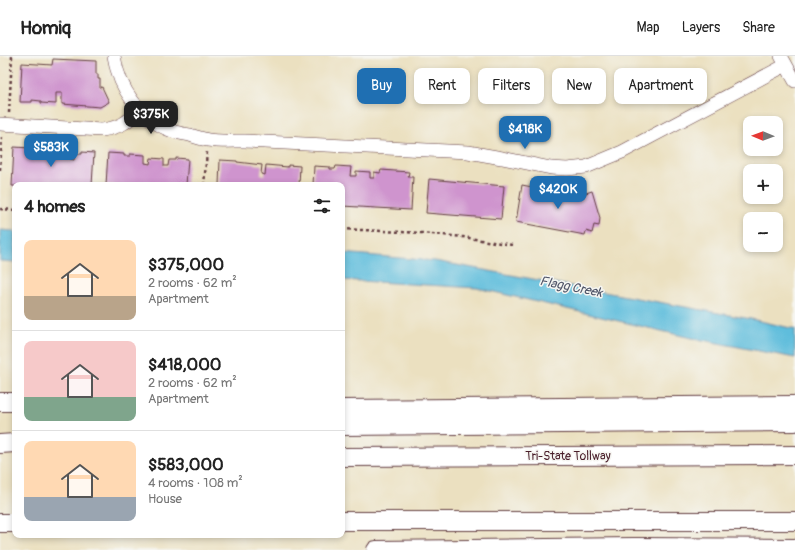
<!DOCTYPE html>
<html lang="en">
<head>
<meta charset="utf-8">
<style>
	:root { --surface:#fff; --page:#f6f6f6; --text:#222; --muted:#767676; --line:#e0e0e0; --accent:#1f6fb2 }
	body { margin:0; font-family:Pangolin,sans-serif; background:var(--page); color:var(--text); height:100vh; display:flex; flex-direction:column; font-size:15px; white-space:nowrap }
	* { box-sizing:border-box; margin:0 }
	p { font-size:13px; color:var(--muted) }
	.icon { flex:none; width:22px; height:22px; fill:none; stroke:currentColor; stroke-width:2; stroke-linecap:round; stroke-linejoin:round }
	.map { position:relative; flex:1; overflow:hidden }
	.side { position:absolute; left:12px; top:126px; width:333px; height:356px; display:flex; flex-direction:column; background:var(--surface); border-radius:8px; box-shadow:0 2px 6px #0003 }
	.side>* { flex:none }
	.hud { position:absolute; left:357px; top:12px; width:378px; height:36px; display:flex; gap:8px }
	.needle { width:26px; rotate:271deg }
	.tools { position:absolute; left:743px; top:60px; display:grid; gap:8px }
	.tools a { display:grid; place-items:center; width:40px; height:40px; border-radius:8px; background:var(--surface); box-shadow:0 2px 6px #0003; font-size:20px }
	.price { position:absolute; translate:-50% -34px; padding:0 9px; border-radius:8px; background:var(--accent); color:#fff; font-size:13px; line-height:26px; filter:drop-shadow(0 1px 2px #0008) }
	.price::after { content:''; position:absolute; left:50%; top:24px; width:12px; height:9px; margin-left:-6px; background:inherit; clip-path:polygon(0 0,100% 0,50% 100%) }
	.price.current { background:#222; color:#fff }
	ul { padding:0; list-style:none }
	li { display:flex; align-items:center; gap:12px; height:100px; padding:0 12px }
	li+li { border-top:1px solid var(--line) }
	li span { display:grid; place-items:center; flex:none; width:112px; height:80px; border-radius:8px; color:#555 }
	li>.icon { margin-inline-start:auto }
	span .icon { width:48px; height:48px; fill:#fffc; stroke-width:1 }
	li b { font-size:17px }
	h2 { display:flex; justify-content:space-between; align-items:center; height:48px; padding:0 12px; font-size:17px }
	.pill { padding:0 14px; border-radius:8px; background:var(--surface); box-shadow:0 2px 6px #0003; font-size:14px; line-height:36px }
	.pill.current { background:var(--accent); color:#fff }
	header { display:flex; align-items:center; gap:24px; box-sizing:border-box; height:56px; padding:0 20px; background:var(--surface); border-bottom:1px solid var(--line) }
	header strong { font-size:19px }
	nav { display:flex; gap:22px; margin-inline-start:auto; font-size:14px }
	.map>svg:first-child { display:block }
	.water { fill:#5ebddc; stroke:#546e84 }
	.building { fill:#cf94ce }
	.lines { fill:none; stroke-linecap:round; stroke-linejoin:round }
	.minor-casing { stroke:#623c41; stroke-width:14 }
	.highway-casing { stroke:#623c41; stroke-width:20 }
	.path { stroke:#623c41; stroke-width:2.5; stroke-dasharray:3 3; stroke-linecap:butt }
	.minor { stroke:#fff; stroke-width:13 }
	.highway { stroke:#fff; stroke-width:18 }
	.labels { text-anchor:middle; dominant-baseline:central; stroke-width:3; stroke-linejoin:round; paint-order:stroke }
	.street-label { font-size:12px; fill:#4a1f2b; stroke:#f6f6f2 }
	.water-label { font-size:13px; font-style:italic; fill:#515669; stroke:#f6f6f2 }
</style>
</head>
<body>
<header>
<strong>Homiq</strong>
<nav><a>Map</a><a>Layers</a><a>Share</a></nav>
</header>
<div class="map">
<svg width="795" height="494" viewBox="0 0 795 494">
	<rect width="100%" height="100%" fill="#f6f6f2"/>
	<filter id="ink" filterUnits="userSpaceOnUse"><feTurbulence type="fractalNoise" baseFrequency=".025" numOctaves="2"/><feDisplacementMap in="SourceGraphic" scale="8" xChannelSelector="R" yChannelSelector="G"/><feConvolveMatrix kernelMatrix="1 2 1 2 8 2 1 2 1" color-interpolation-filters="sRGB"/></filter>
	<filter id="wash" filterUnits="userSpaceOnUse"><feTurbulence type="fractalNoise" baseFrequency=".012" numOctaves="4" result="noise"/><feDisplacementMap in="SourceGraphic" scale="16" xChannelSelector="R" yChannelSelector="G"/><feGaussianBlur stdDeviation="0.9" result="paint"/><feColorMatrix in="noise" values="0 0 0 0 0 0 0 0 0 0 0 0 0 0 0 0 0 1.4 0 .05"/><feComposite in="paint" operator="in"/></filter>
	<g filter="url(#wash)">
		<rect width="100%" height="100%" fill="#ebe0c0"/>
		<path class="water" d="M0,174L15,175V206L0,205Z
			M342,197L435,205L751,263L795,273V302L687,281L477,232L342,224Z"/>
		<g id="blocks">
			<path class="building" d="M53,3L96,5V18H98V23H100V32L102,31L109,46L100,51L62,48V37H56V48L41,47V45L32,44V46H20L22,7L52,9Z
				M14,91L30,92V94H36V91L51,92V101H56V96L70,97V103L74,104L75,98H82V96L94,97L92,129L12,130Z
				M108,97L124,98V100H130V98L145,99V107L150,108L151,102L164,103V110H168L169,104H176V102L188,103L186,129H106Z
				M220,104L237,105V106L262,109L261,118L265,119L266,109L288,111V109L300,110L299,129H219Z
				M314,110L330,111V113H335L336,110L351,111L350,120H356V115L370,116V122H374V116L380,117L381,114L409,116L408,121H413L411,154L342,150V129H313Z
				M429,123L504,130L501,163L426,157Z
				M522,129L577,140L592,135L600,162L599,170L594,169L592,177L586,175L585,179L516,166Z"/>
		</g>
	</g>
	<g filter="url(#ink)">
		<use href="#blocks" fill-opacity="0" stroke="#623c41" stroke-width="1"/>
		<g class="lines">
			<defs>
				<path id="minor" d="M114,0C119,33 140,63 172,75C177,77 184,78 190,79C196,81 202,83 208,84C220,86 233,85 245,85L468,96L502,102L551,112L567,113L586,111L622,96L786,9
					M781,0L795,25
					M0,68L102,74C121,71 126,67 140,54"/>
				<path id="highway" d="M0,346H15
					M342,353L795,349
					M342,370L795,366
					M0,388L15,387
					M342,401L795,399
					M342,465H795
					M0,467H15
					M376,494L634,491L795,492"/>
			</defs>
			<use href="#minor" class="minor-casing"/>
			<use href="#highway" class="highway-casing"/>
			<path class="path" d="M9,57L12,0
				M0,114L2,80
				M204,129L207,96
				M0,153L15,154
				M342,173L422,177L463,181L512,189"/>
			<use href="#minor" class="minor"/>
			<use href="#highway" class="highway"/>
		</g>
	</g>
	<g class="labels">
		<g class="street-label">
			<text x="568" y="400">Tri-State Tollway</text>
		</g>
		<g class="water-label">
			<text transform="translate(571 231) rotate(11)">Flagg Creek</text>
		</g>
	</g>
</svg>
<div class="tools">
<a><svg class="needle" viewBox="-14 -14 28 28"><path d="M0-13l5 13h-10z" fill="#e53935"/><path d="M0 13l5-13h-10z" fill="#767676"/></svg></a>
<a>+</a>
<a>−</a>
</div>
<b class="price current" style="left:151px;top:79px">$375K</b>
<b class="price" style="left:525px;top:94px">$418K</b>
<b class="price" style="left:51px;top:112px">$583K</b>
<b class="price" style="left:558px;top:154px">$420K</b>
<div class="hud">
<a class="pill current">Buy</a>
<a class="pill">Rent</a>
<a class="pill">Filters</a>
<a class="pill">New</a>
<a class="pill">Apartment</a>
</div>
<section class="side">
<h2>4 homes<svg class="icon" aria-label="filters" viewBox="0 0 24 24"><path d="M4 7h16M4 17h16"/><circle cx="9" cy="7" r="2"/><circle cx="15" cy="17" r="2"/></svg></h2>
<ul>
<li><span style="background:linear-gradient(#ffd9b3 70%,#b9a48a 0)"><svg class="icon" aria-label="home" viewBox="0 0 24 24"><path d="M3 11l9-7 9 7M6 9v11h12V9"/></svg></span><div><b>$375,000</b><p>2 rooms · 62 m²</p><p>Apartment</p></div></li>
<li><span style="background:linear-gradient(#f6c9c9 70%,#7fa58c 0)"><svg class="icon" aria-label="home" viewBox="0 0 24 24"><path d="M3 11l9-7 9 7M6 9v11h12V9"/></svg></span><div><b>$418,000</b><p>2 rooms · 62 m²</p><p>Apartment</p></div></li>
<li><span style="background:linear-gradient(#ffd9b3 70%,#9aa5b1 0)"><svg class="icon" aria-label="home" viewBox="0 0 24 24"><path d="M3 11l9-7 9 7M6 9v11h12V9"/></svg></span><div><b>$583,000</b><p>4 rooms · 108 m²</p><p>House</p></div></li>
</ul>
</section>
</div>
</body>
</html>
